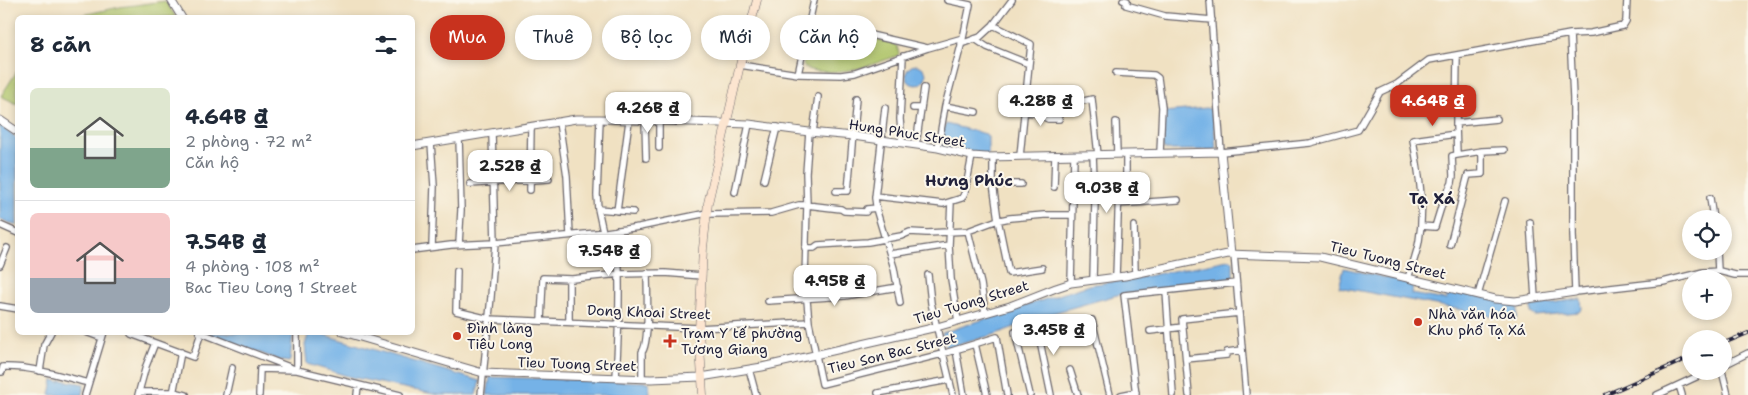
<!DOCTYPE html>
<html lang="vi">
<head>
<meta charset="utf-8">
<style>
	:root { --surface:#fff; --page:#f2f2f3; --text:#1f2937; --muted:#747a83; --line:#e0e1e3; --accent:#c8321e }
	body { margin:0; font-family:"Shantell Sans",sans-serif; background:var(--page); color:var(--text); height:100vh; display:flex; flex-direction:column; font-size:19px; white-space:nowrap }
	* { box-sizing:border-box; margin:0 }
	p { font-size:16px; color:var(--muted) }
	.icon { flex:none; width:28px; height:28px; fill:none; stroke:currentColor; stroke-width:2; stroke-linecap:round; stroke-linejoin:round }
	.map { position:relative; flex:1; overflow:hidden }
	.panel { position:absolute; left:15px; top:15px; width:400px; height:320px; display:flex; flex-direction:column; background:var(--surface); border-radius:8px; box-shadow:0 2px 8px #0003 }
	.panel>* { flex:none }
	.guide { position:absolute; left:430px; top:15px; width:475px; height:45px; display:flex; gap:10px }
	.fabs { position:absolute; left:1682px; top:210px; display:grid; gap:10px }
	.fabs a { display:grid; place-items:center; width:50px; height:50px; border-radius:50%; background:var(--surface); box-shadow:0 2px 8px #0003; font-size:25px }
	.price { position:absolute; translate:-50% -42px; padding:0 11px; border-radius:10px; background:#fff; color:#222; font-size:16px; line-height:32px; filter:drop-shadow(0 1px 2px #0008) }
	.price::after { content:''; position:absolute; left:50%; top:30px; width:15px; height:11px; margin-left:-8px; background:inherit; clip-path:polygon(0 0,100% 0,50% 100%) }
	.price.current { background:var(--accent); color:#fff }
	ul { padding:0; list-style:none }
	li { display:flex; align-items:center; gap:15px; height:125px; padding:0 15px }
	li+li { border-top:1px solid var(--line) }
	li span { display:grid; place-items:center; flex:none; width:140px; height:100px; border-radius:8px; color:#555 }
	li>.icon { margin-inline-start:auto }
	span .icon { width:60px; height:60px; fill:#fffc; stroke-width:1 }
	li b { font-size:21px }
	h2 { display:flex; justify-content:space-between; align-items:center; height:60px; padding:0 15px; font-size:21px }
	.pill { padding:0 18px; border-radius:22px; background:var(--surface); box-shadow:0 2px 8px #0003; font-size:18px; line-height:45px }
	.pill.current { background:var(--accent); color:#fff }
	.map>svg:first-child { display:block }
	.green { fill:#afc469; stroke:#687352 }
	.water { fill:#75b2e7; stroke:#4c6a91 }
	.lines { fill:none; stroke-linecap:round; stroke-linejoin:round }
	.minor-casing { stroke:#6a656a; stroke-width:8 }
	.tertiary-casing { stroke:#6a656a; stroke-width:9 }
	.secondary-casing { stroke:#6a656a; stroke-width:9 }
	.minor { stroke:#fff; stroke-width:5.5 }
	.tertiary { stroke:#fff; stroke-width:7 }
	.secondary { stroke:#fce5d0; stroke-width:8 }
	.rail-casing { stroke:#22223b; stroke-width:4 }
	.rail { stroke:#fbf7ec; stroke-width:2; stroke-dasharray:5.5; stroke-linecap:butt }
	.poi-dot { fill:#c8321e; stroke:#fbf7ec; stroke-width:2 }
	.labels { text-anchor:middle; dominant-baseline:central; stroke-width:4; stroke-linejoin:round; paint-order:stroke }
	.street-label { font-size:14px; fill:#22223b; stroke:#fbf7ec }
	.poi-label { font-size:14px; fill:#22223b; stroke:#fbf7ec; text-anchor:start }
	.quarter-label { font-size:16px; font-weight:bold; fill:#22223b; stroke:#fbf7ec }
</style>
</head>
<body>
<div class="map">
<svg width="1748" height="395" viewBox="0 0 1748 395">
	<rect width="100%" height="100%" fill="#fbf7ec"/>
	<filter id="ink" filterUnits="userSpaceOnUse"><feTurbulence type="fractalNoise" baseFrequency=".02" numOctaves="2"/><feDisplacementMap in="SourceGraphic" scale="10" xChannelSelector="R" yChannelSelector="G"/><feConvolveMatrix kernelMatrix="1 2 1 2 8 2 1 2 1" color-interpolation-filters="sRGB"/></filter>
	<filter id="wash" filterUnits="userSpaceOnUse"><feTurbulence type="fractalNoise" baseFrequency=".0096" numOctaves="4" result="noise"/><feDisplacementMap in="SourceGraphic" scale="20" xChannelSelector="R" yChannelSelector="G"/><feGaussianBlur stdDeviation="1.12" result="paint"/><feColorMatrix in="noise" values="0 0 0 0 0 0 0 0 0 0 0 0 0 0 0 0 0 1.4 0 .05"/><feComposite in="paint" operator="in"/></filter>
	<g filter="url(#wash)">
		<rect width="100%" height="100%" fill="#f0e1c2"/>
		<path class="green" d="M165,1L176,17H73L120,7Z
			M814,27L891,42L897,46L899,54L897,56C867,66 850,74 817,71C811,70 806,70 803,65L810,30Z
			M17,71V104L1,96Z"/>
		<path class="water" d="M906 75a10 10 0 1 1 20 0a10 10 0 1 1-20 0Z
			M1206,108L1213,110L1216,150H1166L1163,148V114L1165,112Z
			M946,124L986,134L988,137V155L941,147L943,129Z
			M0,125L17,139V226L0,219Z
			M1228,260L1233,261V282L1117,295L1046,315L996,334L964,343L955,346L946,347L942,333L1089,285L1132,279Z
			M1344,268L1413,284L1412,294L1446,300L1447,291L1518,302L1516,320L1339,287Z
			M1579,299H1581L1582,309L1579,312L1535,316L1531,313V306Z
			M309,332L318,333L480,381L476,395H438L351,377L307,364L305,345Z
			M206,333H293L290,360L289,362L282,361Z
			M490,377L649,382L650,395H487Z
			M53,380L60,382L61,380L84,384L83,395H50Z"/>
	</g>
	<g filter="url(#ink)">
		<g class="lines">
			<defs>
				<path id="minor" d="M1123,0L1127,1L1126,5L1165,16L1212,20
					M1210,0L1221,152L1310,143L1358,130L1380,92L1397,84L1429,60L1570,34L1591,33L1623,26L1626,21L1627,0
					M810,21L927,48
					M993,25L1031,44L1020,156
					M1570,34L1573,98V234L1575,292L1663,282L1703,272L1719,271L1735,275H1748
					M975,39L987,47L1029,64
					M961,44L980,37L993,25L1012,0
					M740,65L798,74L841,75L855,73L928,48L963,38L970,5L947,0
					M1116,73L1154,75L1158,78L1162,107L1160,153
					M798,74L814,0
					M1028,92C1048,97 1071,106 1092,99L1098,155
					M945,106L976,112
					M885,108L875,198L877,212L894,268L900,303
					M913,108H921
					M1025,112L1037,113L1048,119H1059
					M600,119L597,195L598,209L603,232
					M645,121L646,158
					M559,122L567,176L570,235
					M1116,122L1117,154
					M1456,123L1497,119
					M809,132L806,173L807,205L841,209L844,211L866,212L867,209L877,208
					M813,132L818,97
					M431,143L434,186L432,247
					M902,143L900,119L903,56
					M916,145L924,88
					M659,148V121
					M938,148L945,106L963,38
					M1482,151L1504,150
					M993,157V184L998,220L1009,273L1042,268
					M764,180L777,127
					M470,184L549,179
					M993,184H1021
					M1054,187L1055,156
					M530,190L531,127
					M836,191H848L856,99
					M735,192L749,124
					M875,196L943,204L962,198L965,192L972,156
					M1710,198L1713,219
					M1118,204L1178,200
					M598,209L633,212
					M617,211L629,121
					M707,214L771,213L799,205H807L805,279L809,322L822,384L942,354L997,337L1007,395
					M1530,222L1535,298
					M0,225L18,233
					M1134,226L1135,273
					M1421,226L1435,227L1443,201L1452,183L1453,176L1452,156L1457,155L1456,125L1457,55
					M968,231L981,284L985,313
					M459,244L461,210L459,138
					M949,245L951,202
					M1450,245L1468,175L1482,174V151L1457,155
					M805,248H814L818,245L868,242L901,236L910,232L927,233L968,231L995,221L1010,218L1044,215H1072
					M412,250L451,245L495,243L606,232L639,227L707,213
					M1717,251L1718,271
					M890,254L949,245L951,279L958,321
					M1234,254L1246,395
					M0,265L7,248
					M457,271L456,311L489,319L699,328L809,322
					M928,275L931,303L953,395
					M1116,277L1119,186V182L1124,180L1126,175V154
					M1408,278C1412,266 1417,253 1419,241C1425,207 1419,173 1413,140L1456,134
					M569,279V322
					M1093,279L1095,201L1093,155
					M1071,283L1074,156
					M1166,291L1173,395
					M1478,295L1505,201
					M768,301L845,296L898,287
					M0,306L18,309
					M1092,320L1110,395
					M541,321L543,278L572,279L620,274L665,273L702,276
					M1036,322L1051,395
					M1150,331L1183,327
					M86,332L102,338
					M131,332V334L193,357L201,333
					M199,332L297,370L400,395
					M1015,332L1030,395
					M975,344L987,395
					M956,350L964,395
					M1186,359L1227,355V352L1242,350
					M1724,365L1748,353
					M749,369L756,395
					M1070,370L1078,395
					M40,371L44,345L51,332
					M1722,371L1728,395
					M0,372H2L3,367C32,366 61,376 88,383
					M616,378C619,328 621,279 617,230
					M642,379V352C650,343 647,288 647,273
					M1679,385L1682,395
					M139,392H174L186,395
					M878,393L949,380
					M173,394L181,352
					M85,395L104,332
					M138,395L146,366L155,343
					M226,395L232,368
					M259,395L260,369L297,370V332
					M357,395L358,386
					M481,395L491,297L495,243L492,133
					M1121,395L1136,392
					M1136,395L1124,295L1236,283
					M1189,395L1182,319L1239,313
					M1657,395L1709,371"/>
				<path id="tertiary" d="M171,0L182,18
					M0,120L18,132
					M412,146L576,119H600L749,124L809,132L853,136L938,148L972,156L986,157L1221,152L1231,254
					M343,332L483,373L651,379L701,377L762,367L937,327L1010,306L1056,288L1071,283L1125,276L1228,254L1320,257L1495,299L1515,301L1575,292"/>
				<path id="secondary" d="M703,395L699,331L703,248L708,203L740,65L757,0"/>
			</defs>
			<use href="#minor" class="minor-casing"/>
			<use href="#tertiary" class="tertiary-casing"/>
			<use href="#secondary" class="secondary-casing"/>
			<use href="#minor" class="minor"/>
			<use href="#tertiary" class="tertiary"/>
			<use href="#secondary" class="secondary"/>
			<defs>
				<path id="rail" d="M1724,343L1748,333
					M1605,395L1691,357"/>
			</defs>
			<use href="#rail" class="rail-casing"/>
			<use href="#rail" class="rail"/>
		</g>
	</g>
	<g class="poi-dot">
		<circle cx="1418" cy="322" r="5"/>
		<circle cx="457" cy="336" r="5"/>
		<path d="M667.5 333.5h5v5h5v5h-5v5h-5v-5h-5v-5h5z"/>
	</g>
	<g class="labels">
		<g class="street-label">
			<text transform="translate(907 133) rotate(9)">Hung Phuc Street</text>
			<text transform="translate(1388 260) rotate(14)">Tieu Tuong Street</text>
			<text transform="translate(971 302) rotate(-17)">Tieu Tuong Street</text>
			<text transform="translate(649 312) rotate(2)">Dong Khoai Street</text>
			<text transform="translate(892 353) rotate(-14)">Tieu Son Bac Street</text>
			<text transform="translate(577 364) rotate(2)">Tieu Tuong Street</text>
		</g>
		<g class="poi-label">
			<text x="1428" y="314">Nhà văn hóa<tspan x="1428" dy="16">Khu phố Tạ Xá</tspan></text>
			<text x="467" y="328">Đình làng<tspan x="467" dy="16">Tiêu Long</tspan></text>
			<text x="681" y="333">Trạm Y tế phường<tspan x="681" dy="16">Tương Giang</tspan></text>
		</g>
		<g class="quarter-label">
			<text x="969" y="180">Hưng Phúc</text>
			<text x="1432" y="198">Tạ Xá</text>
		</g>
	</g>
</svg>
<div class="fabs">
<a><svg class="icon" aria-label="locate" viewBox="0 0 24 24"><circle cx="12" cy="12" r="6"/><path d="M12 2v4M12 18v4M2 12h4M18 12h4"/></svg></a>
<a>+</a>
<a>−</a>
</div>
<b class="price" style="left:1041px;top:127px">4.28B ₫</b>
<b class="price current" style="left:1433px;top:127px">4.64B ₫</b>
<b class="price" style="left:648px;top:134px">4.26B ₫</b>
<b class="price" style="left:510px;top:192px">2.52B ₫</b>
<b class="price" style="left:1107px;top:214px">9.03B ₫</b>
<b class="price" style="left:609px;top:277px">7.54B ₫</b>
<b class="price" style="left:835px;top:307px">4.95B ₫</b>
<b class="price" style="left:1054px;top:356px">3.45B ₫</b>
<div class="guide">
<a class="pill current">Mua</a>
<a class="pill">Thuê</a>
<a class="pill">Bộ lọc</a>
<a class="pill">Mới</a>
<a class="pill">Căn hộ</a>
</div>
<section class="panel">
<h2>8 căn<svg class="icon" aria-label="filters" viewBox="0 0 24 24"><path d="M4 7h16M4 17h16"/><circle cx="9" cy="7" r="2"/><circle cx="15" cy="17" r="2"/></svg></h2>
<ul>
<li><span style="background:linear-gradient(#dfe7d0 60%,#7fa58c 0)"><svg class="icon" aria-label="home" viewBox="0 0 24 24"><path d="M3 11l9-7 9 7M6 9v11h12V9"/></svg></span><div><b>4.64B ₫</b><p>2 phòng · 72 m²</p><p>Căn hộ</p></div></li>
<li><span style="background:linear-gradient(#f6c9c9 65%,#9aa5b1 0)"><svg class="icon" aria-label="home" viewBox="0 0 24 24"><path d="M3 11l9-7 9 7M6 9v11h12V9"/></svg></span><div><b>7.54B ₫</b><p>4 phòng · 108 m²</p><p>Bac Tieu Long 1 Street</p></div></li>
</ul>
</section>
</div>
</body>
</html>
